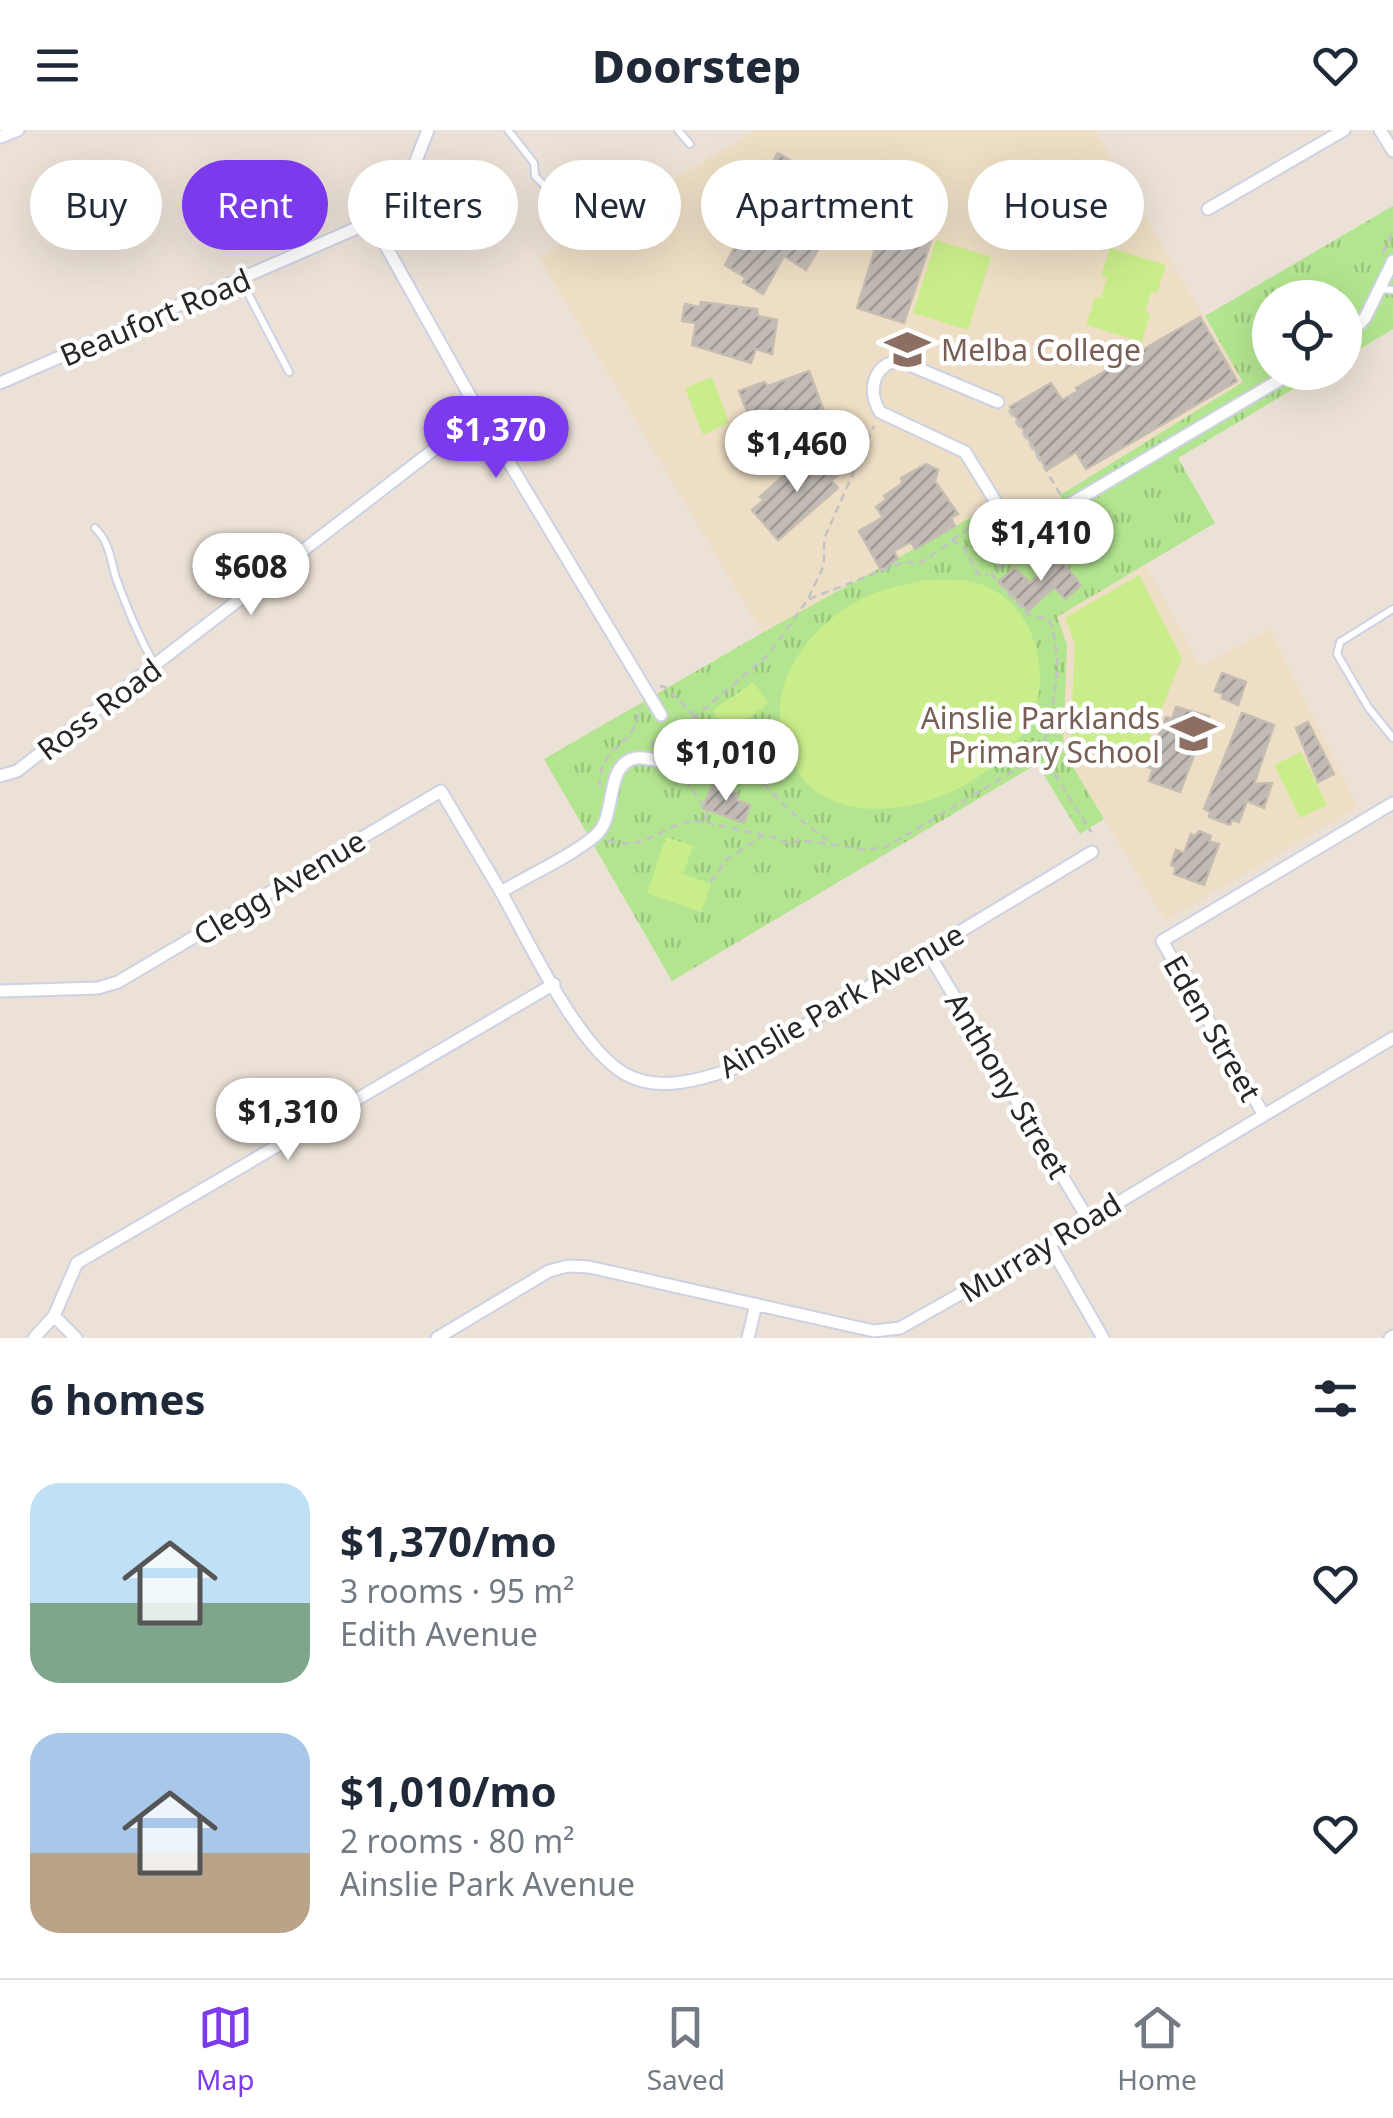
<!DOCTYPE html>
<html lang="en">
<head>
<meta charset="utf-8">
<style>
	:root { --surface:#fff; --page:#f6f6f7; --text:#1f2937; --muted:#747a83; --line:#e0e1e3; --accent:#7c3aed }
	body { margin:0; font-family:"Noto Sans",sans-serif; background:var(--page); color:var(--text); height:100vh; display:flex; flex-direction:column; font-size:38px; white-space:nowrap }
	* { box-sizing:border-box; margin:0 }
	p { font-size:32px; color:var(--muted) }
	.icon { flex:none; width:55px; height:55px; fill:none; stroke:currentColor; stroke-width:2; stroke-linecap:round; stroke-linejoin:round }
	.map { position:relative; height:1208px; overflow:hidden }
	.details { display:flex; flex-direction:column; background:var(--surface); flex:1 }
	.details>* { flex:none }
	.hud { position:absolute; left:30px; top:30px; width:1335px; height:90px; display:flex; gap:20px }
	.controls { position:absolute; left:1252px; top:150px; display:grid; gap:20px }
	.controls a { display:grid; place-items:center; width:110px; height:110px; border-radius:50%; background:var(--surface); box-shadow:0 10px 40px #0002; font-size:50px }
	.price { position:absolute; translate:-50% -85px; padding:0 22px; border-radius:35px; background:#fff; color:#222; font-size:32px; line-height:65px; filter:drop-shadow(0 2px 5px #0008) }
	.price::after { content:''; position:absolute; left:50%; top:60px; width:30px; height:22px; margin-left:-15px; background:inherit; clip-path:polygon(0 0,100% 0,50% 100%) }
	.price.selected { background:var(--accent); color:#fff }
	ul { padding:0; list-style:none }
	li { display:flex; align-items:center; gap:30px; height:250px; padding:0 30px }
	li span { display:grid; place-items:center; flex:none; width:280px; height:200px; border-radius:30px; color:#555 }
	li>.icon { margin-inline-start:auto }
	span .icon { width:120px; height:120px; fill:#fffc; stroke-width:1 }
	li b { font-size:42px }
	h2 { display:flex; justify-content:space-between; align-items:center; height:120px; padding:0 30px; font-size:42px }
	.pill { padding:0 35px; border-radius:45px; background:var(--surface); box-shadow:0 10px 40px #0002; font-size:35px; line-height:90px }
	.pill.selected { background:var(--accent); color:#fff }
	header { display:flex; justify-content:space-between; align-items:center; height:130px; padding:0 30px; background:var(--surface); font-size:45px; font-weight:800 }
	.dock { display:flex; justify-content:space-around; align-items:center; height:140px; border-top:2px solid var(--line); background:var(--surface); font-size:28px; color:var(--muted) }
	.dock a { display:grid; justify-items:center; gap:5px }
	.dock .selected { color:var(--accent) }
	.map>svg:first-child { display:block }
	.education { fill:#eedec5 }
	.grass { fill:url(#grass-tufts) }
	.pitch { fill:#caed8b }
	.building { fill:url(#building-hatch); stroke:#c6bdb2; stroke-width:2.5 }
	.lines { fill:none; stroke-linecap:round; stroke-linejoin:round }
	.lane-casing { stroke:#cdd2e2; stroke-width:10 }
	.street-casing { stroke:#cdd2e2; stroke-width:15 }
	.path { stroke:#c3c3c3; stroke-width:2.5; stroke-dasharray:8 5; stroke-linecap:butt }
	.lane { stroke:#fff; stroke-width:6 }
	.street { stroke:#fff; stroke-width:11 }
	.labels { text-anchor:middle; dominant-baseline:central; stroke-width:9; stroke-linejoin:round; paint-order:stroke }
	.street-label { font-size:30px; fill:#272727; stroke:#fff }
	.education-label { font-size:30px; fill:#785e54; stroke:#fff; text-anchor:start }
</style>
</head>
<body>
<header><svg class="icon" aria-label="menu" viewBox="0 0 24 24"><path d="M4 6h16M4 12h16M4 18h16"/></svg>Doorstep<svg class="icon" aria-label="heart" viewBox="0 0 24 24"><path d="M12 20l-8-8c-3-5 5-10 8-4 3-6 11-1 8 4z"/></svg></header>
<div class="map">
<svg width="1393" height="1208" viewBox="0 0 1393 1208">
	<defs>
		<pattern id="grass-tufts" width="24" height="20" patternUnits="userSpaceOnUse" patternTransform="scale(2.5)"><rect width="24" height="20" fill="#b3e590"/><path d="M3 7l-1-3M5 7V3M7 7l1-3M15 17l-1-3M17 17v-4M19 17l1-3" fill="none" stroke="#9ac47c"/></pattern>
		<pattern id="building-hatch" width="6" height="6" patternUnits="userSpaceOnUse" patternTransform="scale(2.5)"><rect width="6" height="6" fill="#c2bbb5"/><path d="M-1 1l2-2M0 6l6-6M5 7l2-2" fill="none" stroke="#9e9893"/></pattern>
	</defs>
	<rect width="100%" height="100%" fill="#ebe1d7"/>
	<path class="education" d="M757,0H1095L1243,252L1060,364L1073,389L1013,422L987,379L762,503L539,128Z
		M1146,435L1201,536L1270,499L1358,677L1165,791L1063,620L1067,514L1057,487Z"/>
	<path class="grass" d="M1393,76V199L1345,228V168H1270V242L1320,243L1178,328L1215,393L1057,487L1067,514L1063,620L1104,689L1080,704L1037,634L672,851L544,629L762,503L988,378L1013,422L1072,389L1060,365L1243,252L1205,186Z"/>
	<path class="pitch" d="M936,110L991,127L968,200L913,183Z
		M1110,118L1166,135L1157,163L1151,162L1145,182L1150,184L1142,212L1086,195L1095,167L1101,168L1107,148L1101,146Z
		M712,247L729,293L703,305L685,258Z
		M1139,445L1182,528L1143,625L1070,616L1075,514L1065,488Z
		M924,450C938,450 955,449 969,451C1034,464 1057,545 1027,597C993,657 894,699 829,669C804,657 793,638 784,612C763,547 821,482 880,461C894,456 909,454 924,450Z
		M753,552L769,573L728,603L713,581Z
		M1301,622L1327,675L1300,688L1274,635Z
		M666,707L693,716L683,744L711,754L701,782L647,763Z"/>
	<path class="building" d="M778,23L810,42L800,68L836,90L806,140L784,126L763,164L743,152L746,148L725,135L744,99L736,94Z
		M890,98L931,111L904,193L857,178L877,113L885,115Z
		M701,172L757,179L758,186L777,190L772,224L756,219L751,233L692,215L696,193L682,191L685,174L700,177Z
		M1200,187L1237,251L1086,339L1076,322L1047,340L1010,277L1051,253L1062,270L1078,261L1076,258Z
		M809,241L824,281L757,307L739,261L764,252L768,256Z
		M822,321L838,345L831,350L838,358L778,410L752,380L764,370L760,367L803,328L808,332Z
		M926,334L938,340L935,351L958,384L951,388L955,396L915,419L911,412L894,421L898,429L881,440L859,401L883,387L876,377L886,370L884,366L903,353L901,348Z
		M1059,428L1081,455L1065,469L1054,457L1028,481L999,451L1015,438L1030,453Z
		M1222,543L1246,552L1238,575L1222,568L1223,564L1215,561Z
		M1176,577L1209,586L1180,662L1149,651L1153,639L1146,636L1166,587L1172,589Z
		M1242,583L1274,595L1254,654L1272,653L1264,678L1247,671L1239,692L1232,690L1230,695L1209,687L1210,682L1204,679Z
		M1308,592L1334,644L1318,652L1296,598Z
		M712,655L738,664L736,670L750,675L744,693L703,678Z
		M1199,701L1211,706L1209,711L1219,714L1204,755L1174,744L1176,737L1171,735L1176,720L1184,723L1191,704L1195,706Z"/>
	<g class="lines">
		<defs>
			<path id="lane" d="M508,0L534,33L535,46L562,73L590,50L606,44
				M678,0L690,14
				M241,150L289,242
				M1381,159L1393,160
				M95,398C110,413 110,428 116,448C127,478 139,508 155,535
				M1393,479L1340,512L1337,524L1368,577L1393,608"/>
			<path id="street" d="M1380,0L1393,21
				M0,7L18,0
				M1208,79L1344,0
				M373,93L480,284L661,585
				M1345,209L1365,188L1393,131
				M0,253L387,85L400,72L428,0
				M998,272L900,231C873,233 867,261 880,282L965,322L1012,398L1025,401L1293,242
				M681,639C669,635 650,626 636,628C603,634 618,688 595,706C568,728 531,744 501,762C528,810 579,920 627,945C659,962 700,950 732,939L1092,722
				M0,646L17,641L480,284
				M927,821L1088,1089
				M0,861L98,858L118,852L441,661L501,762
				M1264,985L1162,811L1393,673
				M1049,1114L1103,1208
				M54,1186L76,1208
				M34,1208L54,1186L77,1133L554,854
				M437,1208L549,1141L568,1136L589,1137L874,1201L900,1198L1049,1114L1393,908
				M748,1208L756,1174
				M1390,1208L1393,1206"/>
		</defs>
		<use href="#lane" class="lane-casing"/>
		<use href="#street" class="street-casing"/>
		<path class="path" d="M1383,123L1393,101
			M1009,280L1062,367
			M976,393L997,400
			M952,410L990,383
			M1015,412L1011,426L992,445L1027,484L1049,489C1066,536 1052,577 1042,624
			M809,469L904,432L920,433L952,411L963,416L978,444L989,445
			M660,556L665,557L799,689L832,714L863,720L886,717L1042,624L1091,702
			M651,618L653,612L695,587L769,524L808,469L824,435V409L874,296
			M685,649L707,682L704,692L773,707L792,715L798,710L831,714
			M600,657C598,611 634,624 640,576
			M608,711C619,713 630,715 641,711C663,705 680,687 704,692
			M711,752L727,729L762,706"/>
		<use href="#lane" class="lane"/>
		<use href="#street" class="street"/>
	</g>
	<defs>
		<symbol id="school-bare" viewBox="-9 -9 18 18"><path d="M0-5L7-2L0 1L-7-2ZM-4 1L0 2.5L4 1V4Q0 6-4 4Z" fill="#8d6e63" stroke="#fff" stroke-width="2.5" paint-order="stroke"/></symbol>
	</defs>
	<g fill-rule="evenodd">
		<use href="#school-bare" x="876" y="188" width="63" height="63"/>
		<use href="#school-bare" x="1162" y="572" width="63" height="63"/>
	</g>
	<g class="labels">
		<g class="street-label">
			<text transform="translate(155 187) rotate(-23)">Beaufort Road</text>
			<text transform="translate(99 579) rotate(-37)">Ross Road</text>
			<text transform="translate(279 757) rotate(-31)">Clegg Avenue</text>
			<text transform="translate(841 870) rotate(-30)">Ainslie Park Avenue</text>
			<text transform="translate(1213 898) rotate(60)">Eden Street</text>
			<text transform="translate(1008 955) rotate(59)">Anthony Street</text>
			<text transform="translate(1040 1117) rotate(-31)">Murray Road</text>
		</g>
		<g class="education-label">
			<text x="941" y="219">Melba College</text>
			<text x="1160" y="587" text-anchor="end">Ainslie Parklands<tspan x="1160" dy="34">Primary School</tspan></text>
		</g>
	</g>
</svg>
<div class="controls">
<a><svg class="icon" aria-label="locate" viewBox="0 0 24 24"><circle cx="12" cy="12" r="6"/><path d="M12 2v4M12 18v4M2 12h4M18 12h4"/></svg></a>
</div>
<b class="price selected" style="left:496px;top:351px">$1,370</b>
<b class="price" style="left:797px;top:365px">$1,460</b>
<b class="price" style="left:1041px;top:454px">$1,410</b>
<b class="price" style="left:251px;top:488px">$608</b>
<b class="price" style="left:726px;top:674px">$1,010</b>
<b class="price" style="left:288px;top:1033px">$1,310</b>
<div class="hud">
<a class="pill">Buy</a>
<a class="pill selected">Rent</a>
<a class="pill">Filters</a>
<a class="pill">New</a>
<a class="pill">Apartment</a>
<a class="pill">House</a>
</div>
</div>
<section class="details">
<h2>6 homes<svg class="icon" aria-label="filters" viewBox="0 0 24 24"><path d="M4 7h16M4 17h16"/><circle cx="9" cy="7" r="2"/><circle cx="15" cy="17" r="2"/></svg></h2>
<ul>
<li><span style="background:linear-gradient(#bfe0f5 60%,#7fa58c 0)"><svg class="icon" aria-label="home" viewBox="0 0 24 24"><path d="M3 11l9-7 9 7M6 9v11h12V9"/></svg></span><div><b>$1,370/mo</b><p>3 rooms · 95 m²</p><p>Edith Avenue</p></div><svg class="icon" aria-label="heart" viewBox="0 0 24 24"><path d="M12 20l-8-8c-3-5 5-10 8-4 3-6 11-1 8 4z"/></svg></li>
<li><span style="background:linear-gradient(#a9c7e8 60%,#b9a48a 0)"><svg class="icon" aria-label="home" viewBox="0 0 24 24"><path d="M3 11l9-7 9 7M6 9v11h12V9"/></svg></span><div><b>$1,010/mo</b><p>2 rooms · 80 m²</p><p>Ainslie Park Avenue</p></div><svg class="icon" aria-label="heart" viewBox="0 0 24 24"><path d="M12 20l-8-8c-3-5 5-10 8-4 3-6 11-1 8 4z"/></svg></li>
</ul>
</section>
<nav class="dock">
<a class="selected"><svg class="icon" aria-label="map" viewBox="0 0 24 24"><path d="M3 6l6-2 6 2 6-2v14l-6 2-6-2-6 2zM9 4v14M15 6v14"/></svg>Map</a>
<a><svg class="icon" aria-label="saved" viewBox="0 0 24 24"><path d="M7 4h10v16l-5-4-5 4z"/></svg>Saved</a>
<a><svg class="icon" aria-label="home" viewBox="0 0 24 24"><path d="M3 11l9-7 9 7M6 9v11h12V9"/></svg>Home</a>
</nav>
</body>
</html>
